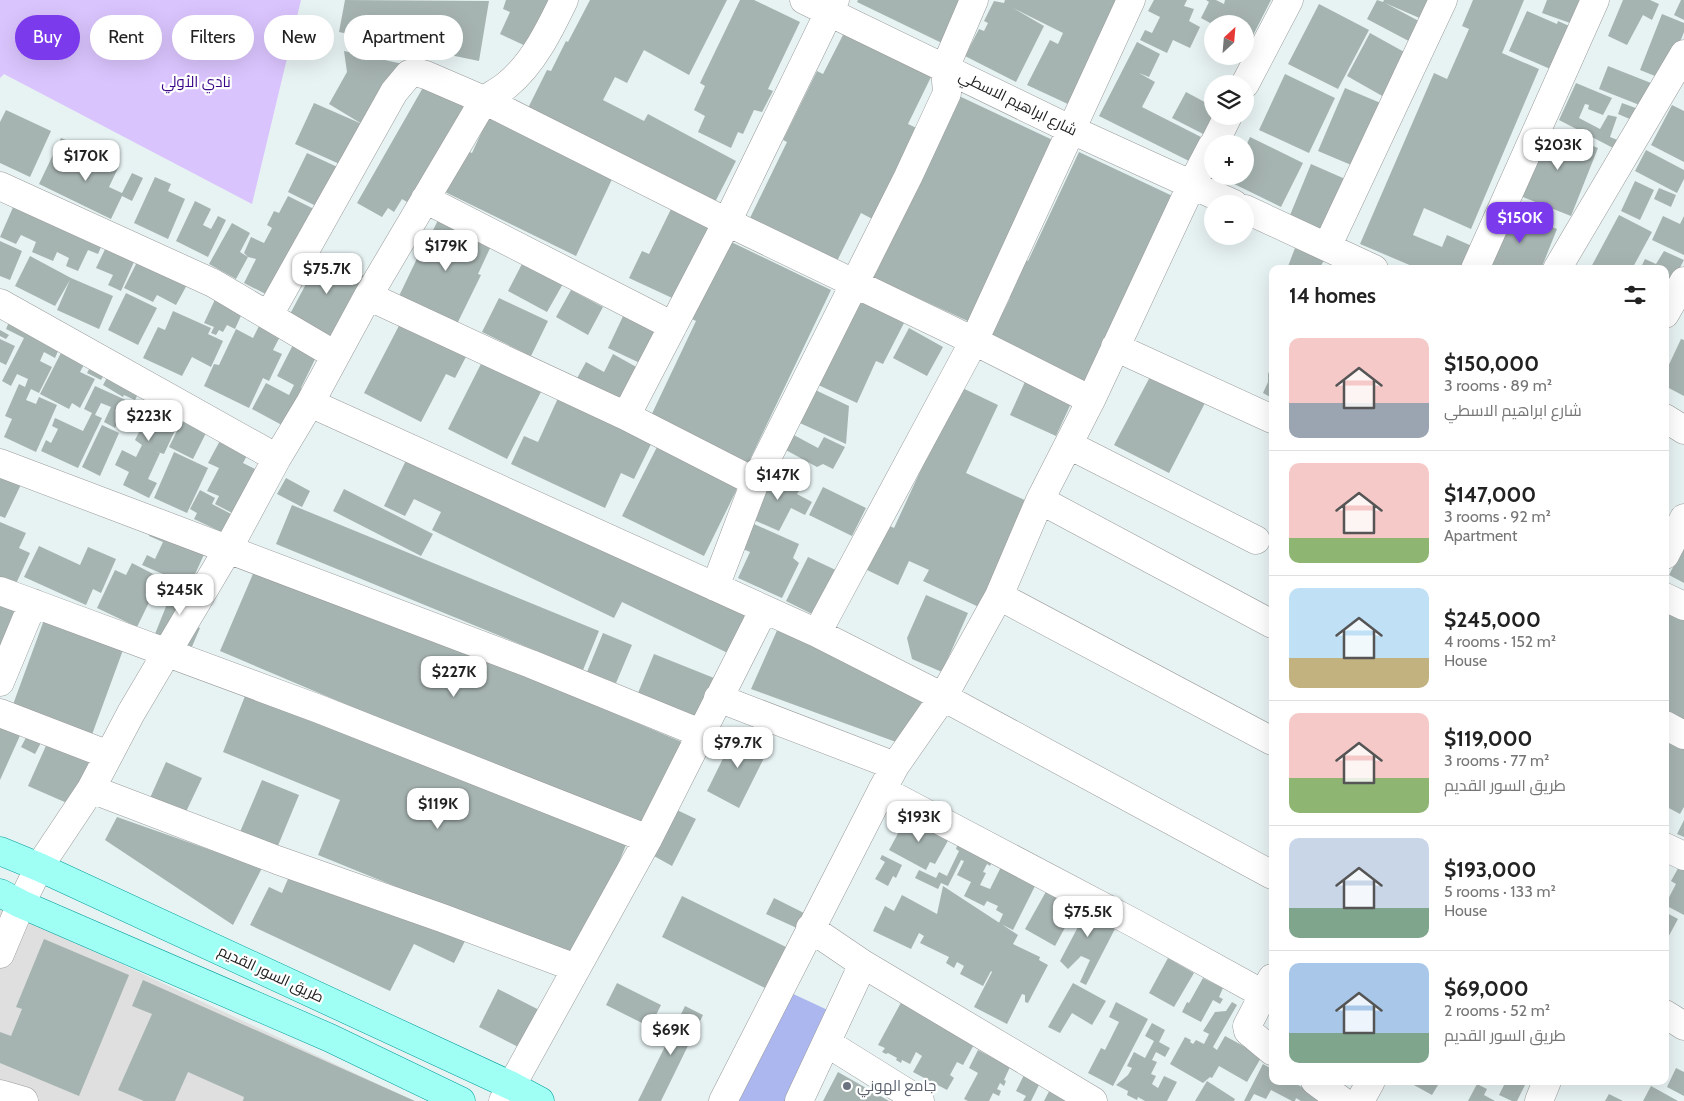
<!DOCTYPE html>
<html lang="en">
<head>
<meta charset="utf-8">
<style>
	:root { --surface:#fff; --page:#f2f2f2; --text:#222; --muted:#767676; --line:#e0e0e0; --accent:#7c3aed }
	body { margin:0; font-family:Cabin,Cairo,sans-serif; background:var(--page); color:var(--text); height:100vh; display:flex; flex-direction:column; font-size:19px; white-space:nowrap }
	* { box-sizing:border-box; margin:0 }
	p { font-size:16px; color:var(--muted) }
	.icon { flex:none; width:28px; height:28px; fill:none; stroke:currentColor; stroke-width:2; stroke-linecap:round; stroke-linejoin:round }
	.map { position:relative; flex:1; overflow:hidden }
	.side { position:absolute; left:1269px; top:265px; width:400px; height:820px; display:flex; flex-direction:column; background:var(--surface); border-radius:10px; box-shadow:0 5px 20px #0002 }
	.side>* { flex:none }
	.hud { position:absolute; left:15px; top:15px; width:475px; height:45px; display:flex; gap:10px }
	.needle { width:32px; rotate:26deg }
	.buttons { position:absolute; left:1204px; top:15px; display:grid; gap:10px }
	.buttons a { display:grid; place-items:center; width:50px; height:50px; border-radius:50%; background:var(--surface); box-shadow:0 5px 20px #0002; font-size:25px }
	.price { position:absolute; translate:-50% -42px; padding:0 11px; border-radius:10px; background:#fff; color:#222; font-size:16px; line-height:32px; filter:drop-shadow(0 1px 2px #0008) }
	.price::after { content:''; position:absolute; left:50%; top:30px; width:15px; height:11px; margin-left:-8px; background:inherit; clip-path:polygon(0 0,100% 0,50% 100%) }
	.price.selected { background:var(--accent); color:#fff }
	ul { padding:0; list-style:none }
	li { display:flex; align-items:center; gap:15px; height:125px; padding:0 20px }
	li+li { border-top:1px solid var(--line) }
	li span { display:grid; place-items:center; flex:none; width:140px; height:100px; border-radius:10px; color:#555 }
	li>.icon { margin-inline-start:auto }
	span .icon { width:60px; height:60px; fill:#fffc; stroke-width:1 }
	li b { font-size:21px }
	h2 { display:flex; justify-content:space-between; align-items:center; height:60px; padding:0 20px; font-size:21px }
	.chip { padding:0 18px; border-radius:22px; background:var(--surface); box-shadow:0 5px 20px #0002; font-size:18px; line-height:45px }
	.chip.selected { background:var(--accent); color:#fff }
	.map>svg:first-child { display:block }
	.residential { fill:#dedfde }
	.grass { fill:#abb7ee }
	.park { fill:#dac4fd }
	.building { fill:#a6b4b1 }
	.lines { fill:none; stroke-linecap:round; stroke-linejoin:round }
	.minor-casing { stroke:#9b9b9b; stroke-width:29 }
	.major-casing { stroke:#009e9c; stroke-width:29 }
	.minor { stroke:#fff; stroke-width:28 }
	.major { stroke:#9ffff4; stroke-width:28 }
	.worship-dot { fill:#6b7280; stroke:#fff; stroke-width:2 }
	.labels { text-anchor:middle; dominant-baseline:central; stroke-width:4.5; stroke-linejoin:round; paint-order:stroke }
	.park-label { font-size:15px; fill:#3a0689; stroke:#fff }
	.street-label { font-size:15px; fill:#212121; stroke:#fff }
	.worship-label { font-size:15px; fill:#5b616d; stroke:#fff; text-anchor:start }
</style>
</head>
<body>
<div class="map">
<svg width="1684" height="1101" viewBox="0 0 1684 1101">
	<rect width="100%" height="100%" fill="#e7f2f2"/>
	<path class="residential" d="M0,907L414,1101H0Z"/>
	<path class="grass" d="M789,992L834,1013L791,1101H737Z"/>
	<path class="park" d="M0,0H301L252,204L4,74L0,78Z"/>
	<path class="building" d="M345,0L489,1L479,61L339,32Z
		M506,0H550L530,48L500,34L510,12L503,9Z
		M590,0H727L689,75L644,50L627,83L615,77L603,100L644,121L648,114L736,161L712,208L527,110L547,70L551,71L566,41L568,42Z
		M740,0H754L800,22L768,89L773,91L762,112L754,110L743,134L738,132L731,148L698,132L705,116L694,110L705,86L700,83Z
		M858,0H967L948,46L857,2Z
		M1005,0H1117L1093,48L1098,55L1070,105L1027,85L1050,40L1058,44L1063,33L1013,8L1044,26L1016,82L965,56L979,29L984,31L988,23L984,21L994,1L1004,3Z
		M1154,0H1187L1184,6L1194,9L1189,21L1200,27L1190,48L1173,40L1167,53L1140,40L1145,30L1152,33L1160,17L1148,11Z
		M1206,0H1216L1224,4L1225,0H1271L1245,51V24H1212L1201,18L1209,2Z
		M1377,0L1383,2L1384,0H1441L1431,23L1385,3L1430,27L1420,47L1367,19Z
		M1473,0H1524L1502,53L1539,69L1471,229L1424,208L1413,235L1442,247L1447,235L1481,250L1463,269L1458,266L1457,269H1419L1360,244L1434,73L1447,79L1469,29L1462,26Z
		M1547,0H1580L1570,23L1542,13Z
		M1623,0H1650L1659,4L1652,20L1643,15L1627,45L1608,36Z
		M1681,0H1684V20L1674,15Z
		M1319,4L1369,30L1338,89L1288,64Z
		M1527,11L1557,24L1558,21L1576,29L1557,72L1509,51Z
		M1662,14L1684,23V32L1665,80L1640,70Z
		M1212,31V46L1206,43Z
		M844,33L931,77L908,124L923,131L878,222L861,213L835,265L748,222L787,142L783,140L817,71L823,74Z
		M1370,33L1415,58L1391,101L1347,76Z
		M1137,42L1160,54L1149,77L1139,73L1155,82L1142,107L1201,137L1189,161L1099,116Z
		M344,51L403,64L362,124L329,104L347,72Z
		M1608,66L1651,83L1642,106L1599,89Z
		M1285,74L1335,98L1309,153L1259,130Z
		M1576,83L1612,98L1603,115L1588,109L1589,105L1585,104L1579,118L1600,129L1608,115L1617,117L1610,137L1620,141L1617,150L1559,120Z
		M425,84L467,108L412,205L402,199L394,212L388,208L382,217L357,203Z
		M1345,88L1390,107L1363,170L1318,151Z
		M1186,92L1212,106V116H1218L1207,136L1172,118Z
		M957,95L1057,142L972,323L872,277Z
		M314,103L362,124L344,166L295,144Z
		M1622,103L1644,111L1639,123L1618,114Z
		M1672,105L1684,111V162L1651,145Z
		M6,110L51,131L30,177L0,163V122Z
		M489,116L614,175L576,256L443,191L463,149L472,153Z
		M1544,127L1598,148L1571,216L1518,195Z
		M1250,137L1303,163L1281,207L1228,181L1231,176H1245V148Z
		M61,138L73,143L68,154L100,169L103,161L118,168L109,187L122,193L132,173L143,178L132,201L122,196L111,219L39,184Z
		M1646,150L1684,170V179L1677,193L1635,171Z
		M1079,152L1179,199L1091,385L986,339L999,310L1003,312L1010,298L1002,294L1020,257L1028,261Z
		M307,153L344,170L324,210L288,192Z
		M1311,164L1352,182L1329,237L1288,220Z
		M155,177L171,184L168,191L185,199L168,239L134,223Z
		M1635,181L1654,190L1640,220L1621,211Z
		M1659,188L1676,195L1671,207L1654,199Z
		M18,196L109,229L98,254L88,250L78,271L66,266L69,258L57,252L53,261L32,252L36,242L21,235L16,244L0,237Z
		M288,196L326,215L285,304L244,283L256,259L248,257L244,253L251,237L264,243L272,228L267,225L274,211L279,213Z
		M195,201L211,209L203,225L211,229L218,216L226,220L208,257L176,241Z
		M673,205L719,227L683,303L629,278L642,251L649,254Z
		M1506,209L1557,229L1541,269H1483Z
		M1619,215L1652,232L1632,269H1590Z
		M1663,216L1680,224L1684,216V255L1652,240Z
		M438,220L491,246L478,274L481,275L457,324L399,296L423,246L425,247Z
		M232,223L250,233L240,252L248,257L236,279L209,264Z
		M110,239L138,253L121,291L108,285L113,275L96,268Z
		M725,239L831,290L746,468L648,422L696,321L688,317Z
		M0,241L22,251L10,280L0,276Z
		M1295,248L1325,259L1320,267L1325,269H1287Z
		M143,250L188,283L176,305L157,295L153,302L124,288Z
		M1664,251L1684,260L1670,287L1665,285V269H1640L1645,259L1656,264Z
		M322,254L364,276L333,337L290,314Z
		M30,256L71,278L113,296L99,329L57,310L70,280L55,306L15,286Z
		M524,260L564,282L547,312L508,291Z
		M571,290L603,307L588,335L556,317Z
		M219,291L244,309L235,329L227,325L223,332L219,330L216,335L211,333L214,327L204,323Z
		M126,293L157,308L138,345L108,330Z
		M853,297L904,323L883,364L876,361L857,403L814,383Z
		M499,298L548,321L531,356L482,332Z
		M173,311L211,328L208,334L223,341L211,367L192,357L182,376L143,358L158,327L165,330Z
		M625,312L659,328L642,364L608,348Z
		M12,315L63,340L55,358L44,352L40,361L52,367L39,393L31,389L26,400L36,404L39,397L57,405L36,452L4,437L12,419L5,416L19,384L25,387L28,379L17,374L11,386L2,381L24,338L6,329Z
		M263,318L284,329L273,350L282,354L269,381L263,378L249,408L204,386L214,364L219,365L236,329L253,338Z
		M403,318L470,349L455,378L446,374L421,422L364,393Z
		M909,328L943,347L927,376L893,358Z
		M0,330L9,335L6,339L0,336Z
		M0,339L15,346L6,365L0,362Z
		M296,339L319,351L301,388L306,391L291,430L252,409L266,383L289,395L294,385L277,376Z
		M1681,339L1684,340V396L1665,386V373Z
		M64,347L87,359L80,372L95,379L80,408L72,403L69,409L40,394Z
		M97,354L111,361L101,380L87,373Z
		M613,354L640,369L620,404L576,380L586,362L604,372Z
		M485,356L544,386L507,459L448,429Z
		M1272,364V398L1263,393L1268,382V374Z
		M114,365L146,378L135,400L124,395L123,397L103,385Z
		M1152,373L1206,401L1169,473L1114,445Z
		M1028,375L1074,397L1056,436L1010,415Z
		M952,383L998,405L966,473L1031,503L981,608L923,581L929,570L909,561L898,585L865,569L886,524L894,528L925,461Z
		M155,384L177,394L164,420L177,426L164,454L154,451L160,453L148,479L157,483L149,498L123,485L129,472L115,465L122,450L136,457L142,445L135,440L149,412L143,409Z
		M95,386L128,401L115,428L104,422L111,407L101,403L95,415L102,418L78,468L41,451L46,440L51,443L58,429L52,426L55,418L83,431L92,413L84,409Z
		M807,386L849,406L846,444L791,419Z
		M186,395L209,427L193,459L169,447L180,425L173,421Z
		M559,396L653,440L634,479L621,473L605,508L511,464L524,436L538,442Z
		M102,425L119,433L100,476L82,467Z
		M792,434L818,448L824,437L845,447L833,469L823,464L817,467L784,449Z
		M223,435L250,450L243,463L259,471L234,514L215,504L219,496L207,491L219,468L208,463Z
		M658,445L739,485L704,556L622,516Z
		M411,450L755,618L736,657L622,602L614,618L432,530L441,512L414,499L405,516L384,506Z
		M174,452L208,468L187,513L154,498Z
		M0,457L28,470L5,518L0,516Z
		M773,469L803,484L797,494L812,502L805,515L791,508L779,531L747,517Z
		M286,478L310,491L302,507L277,494Z
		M823,487L866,508L852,536L809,515Z
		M344,489L433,534L421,556L333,511Z
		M200,490L215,498L212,504L235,516L232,537L194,519L197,513L190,509Z
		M292,505L599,631L583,670L276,544Z
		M158,516L206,550L192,581L197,583L195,588L142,565L147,555L155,559L163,542L149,536Z
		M0,522L26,533L19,548L30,553L15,586L0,579Z
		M754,524L799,544L793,558L799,563L782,598L738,578L750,552L743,549Z
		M39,546L80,565L88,547L116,559L101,593L93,589L86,605L24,577Z
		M1684,546V583L1669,575Z
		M808,557L840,572L818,617L786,601Z
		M258,562L689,745L649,833L220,651Z
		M132,563L161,578L137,627L97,608L115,570L126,575Z
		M172,582L204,596L193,625L200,628L191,649L155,634L167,604L164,602Z
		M926,595L968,613L942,672L912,659L907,638Z
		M0,600L25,610L0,651Z
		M1665,603L1684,613V720L1665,710Z
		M44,620L123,650L90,740L11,710Z
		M779,626L923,701L896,742L751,689Z
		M603,633L632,645L616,683L587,672Z
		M654,654L719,680L703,719L638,693Z
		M247,691L626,845L579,961L318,855L340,800L223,752Z
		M0,719L23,729L0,780Z
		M737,730L770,746L739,808L707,791Z
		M29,732L43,739L35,754L21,747Z
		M1670,733L1684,741V807L1680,814L1665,806V742Z
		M49,739L97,760L76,807L28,786Z
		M166,762L202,778L185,814L150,798Z
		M262,780L299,795L277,848L240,832Z
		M677,810L696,819L672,866L654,856Z
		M908,815L950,837L935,864L930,862L926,870L889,850Z
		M117,817L262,868L233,925L105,840Z
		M1684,820V837L1677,834Z
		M958,843L993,860L990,866L987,864L983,872L986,873L980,885L990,889L1001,867L1036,884L1013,930L999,923L1003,914L996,910L998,906L987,901L984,906L964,896L971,882L957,875L964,861L961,860L948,886L941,883L938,889L915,878L919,870L936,878L939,872L947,876L959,851L956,849Z
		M882,855L902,865L896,878L893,876L888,886L875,879L885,862L880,859Z
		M1681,863L1684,865V915L1665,905L1676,884L1671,881Z
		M290,874L467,937L454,963L414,944L390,991L250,925L269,887L282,893Z
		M943,886L1018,935L1013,944L1040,957L1039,960L1048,965L1028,1003L1025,1002V995L1022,994L1007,1024L974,1007L992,972L991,971L983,986L960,974L964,966L957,962L954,968L946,963L949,957L920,943L924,936L919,933L911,949L873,931L885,906L894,911L902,895L937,914Z
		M1048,888L1071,890L1057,916L1068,922L1055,946L1025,929Z
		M682,896L786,947L765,988L662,937Z
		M774,898L806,914L799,929L766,914Z
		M1075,901L1118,923L1086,985L1080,982L1090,960L1081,956L1068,969L1060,961L1079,925L1066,918Z
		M1665,912L1678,919L1665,943Z
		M44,939L129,975L79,1096L0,1063V1032L11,1036L22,1009L16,1007Z
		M1168,958L1194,973L1174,1007L1149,993Z
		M1203,978L1223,988L1219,997L1223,999L1220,1004L1213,1000L1201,1022L1182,1012L1187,1002L1189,1003Z
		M143,980L314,1056L415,1101H243L244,1097L188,1072L175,1101H144L118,1090L152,1014L132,1006Z
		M617,983L661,1005L650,1027L606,1005Z
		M1073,983L1106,1001L1092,1025L1072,1013L1060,1033L1048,1027Z
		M498,989L547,1014L528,1052L479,1027Z
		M904,997L978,1037L963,1065L957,1062L950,1075L954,1078L947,1090L913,1072L922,1056L916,1052L910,1064L902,1060L901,1063L896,1060L897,1058L888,1053L886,1054L882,1052L885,1048L878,1045Z
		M1116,1002L1148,1019L1113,1086L1088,1073L1101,1048L1105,1050L1119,1022L1109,1017Z
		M1232,1002L1237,1005L1213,1047L1217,1050L1225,1036L1262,1056L1247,1082L1219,1066L1212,1078L1210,1077L1203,1083L1170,1064L1185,1037L1191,1040L1190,1042L1193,1044L1196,1040L1204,1044L1209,1034L1203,1031L1215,1012L1226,1011Z
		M685,1006L703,1015L661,1101H638Z
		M1152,1023L1165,1030L1159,1042L1170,1048L1165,1057L1156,1052L1152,1060L1157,1062L1151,1074L1156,1076L1152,1084L1158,1088L1164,1076L1177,1082L1167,1101H1145L1138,1097L1137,1100L1127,1095L1128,1091L1116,1085L1128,1075L1132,1068L1127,1066L1134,1052L1145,1058L1154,1041L1145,1036Z
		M978,1050L1010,1067L1004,1080L1006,1081L1004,1086L1000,1083L997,1089L1001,1091L999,1096L993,1093L989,1101H968L964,1099L978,1073L969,1068Z
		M1263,1064L1272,1069V1081H1290L1330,1101H1301L1296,1098L1295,1101H1292L1271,1090L1266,1099L1254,1094L1250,1101H1244Z
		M1028,1067L1042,1079L1031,1101H1023L1026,1096L1016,1091Z
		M1676,1068L1684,1072V1096L1667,1087Z
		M838,1072L889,1101H823Z
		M1055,1080L1071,1088L1065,1101H1044Z
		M1207,1081L1235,1099L1234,1101H1195Z
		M1413,1081H1431L1438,1085L1432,1095L1412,1084Z
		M1506,1081H1527L1517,1101H1512L1499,1095Z
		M1477,1084L1487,1089L1484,1095L1495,1101H1468Z
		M1651,1086L1678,1101H1643Z
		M1609,1094L1623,1101H1605Z"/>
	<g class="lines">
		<defs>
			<path id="minor" d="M804,0L1072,130L1234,204
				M1245,84L1289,0
				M1214,144L1228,116
				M0,186L213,283L335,355
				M425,199L673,326
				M1245,209L1374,269
				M1327,247L1443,0
				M1475,269L1595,0
				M1557,269L1684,54
				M368,296L626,416L755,482
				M0,303L277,458
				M1665,314L1684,281
				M269,315L394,92L409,74L415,72L426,75L484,100L727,222L974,341L1091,400
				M1115,347L1272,419
				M310,403L817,633L943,697L1272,875
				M626,416L727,222L835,0
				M1665,418L1684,430
				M1069,445L1256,540
				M0,463L531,664L700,733
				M1040,500L1272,624
				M1665,555L1684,518
				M715,587L755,482L908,177L947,93L945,68L974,0
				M0,591L319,709L648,839
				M999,596L1272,741
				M1665,597L1684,606
				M817,633L974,341L1131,0
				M0,682L33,603
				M718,698L895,766
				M0,713L109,755
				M1665,725L1684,735
				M91,789L277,860L442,918L576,968
				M882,790L1134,923L1263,994
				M1665,847L1684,856
				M810,928L863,964L1093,1101
				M0,954L21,904L39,867L91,789L131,713L228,549L277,458L310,403L368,296L484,100C491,95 500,91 507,85C533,64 550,29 564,0
				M1272,978L1247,1026L1248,1031L1272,1051
				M1665,1014L1684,1026
				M827,1043L920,1101
				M1315,1081L1342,1101
				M0,1094L24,1101
				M503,1101L648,839L764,609
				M723,1101L882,790L895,766L943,697L999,596L1040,500L1091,400L1192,184L1212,146
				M799,1101L863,964
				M1360,1101L1371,1081
				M1539,1101L1547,1081"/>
			<path id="major" d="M0,851L39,867L512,1086L540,1101
				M0,893L21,904L330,1038L461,1101"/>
		</defs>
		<use href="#minor" class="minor-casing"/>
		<use href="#major" class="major-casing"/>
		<use href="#minor" class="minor"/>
		<use href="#major" class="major"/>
	</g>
	<circle class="worship-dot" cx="847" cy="1086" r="5"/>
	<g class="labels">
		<g class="park-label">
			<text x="196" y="82">نادي الأولي</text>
		</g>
		<g class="street-label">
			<text transform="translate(1018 103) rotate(26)">شارع ابراهيم الاسطي</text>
			<text transform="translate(271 974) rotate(25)">طريق السور القديم</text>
		</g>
		<g class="worship-label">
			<text x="857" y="1086">جامع الهوني</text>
		</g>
	</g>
</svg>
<div class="buttons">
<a><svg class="needle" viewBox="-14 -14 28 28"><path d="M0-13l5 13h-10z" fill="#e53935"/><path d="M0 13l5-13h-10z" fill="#767676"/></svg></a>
<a><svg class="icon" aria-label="layers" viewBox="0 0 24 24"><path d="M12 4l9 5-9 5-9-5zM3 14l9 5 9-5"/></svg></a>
<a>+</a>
<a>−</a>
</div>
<b class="price" style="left:1558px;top:171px">$203K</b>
<b class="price" style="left:86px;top:182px">$170K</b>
<b class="price selected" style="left:1520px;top:244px">$150K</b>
<b class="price" style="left:446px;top:272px">$179K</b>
<b class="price" style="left:327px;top:295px">$75.7K</b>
<b class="price" style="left:149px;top:442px">$223K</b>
<b class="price" style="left:778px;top:501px">$147K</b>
<b class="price" style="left:180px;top:616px">$245K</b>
<b class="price" style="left:454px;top:698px">$227K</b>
<b class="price" style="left:738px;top:769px">$79.7K</b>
<b class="price" style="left:438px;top:830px">$119K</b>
<b class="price" style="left:919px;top:843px">$193K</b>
<b class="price" style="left:1088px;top:938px">$75.5K</b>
<b class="price" style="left:671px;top:1056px">$69K</b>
<div class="hud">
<a class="chip selected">Buy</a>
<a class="chip">Rent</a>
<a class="chip">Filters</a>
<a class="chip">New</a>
<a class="chip">Apartment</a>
</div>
<section class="side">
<h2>14 homes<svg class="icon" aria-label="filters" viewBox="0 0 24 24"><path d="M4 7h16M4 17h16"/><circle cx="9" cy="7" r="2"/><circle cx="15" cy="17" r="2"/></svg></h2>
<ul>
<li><span style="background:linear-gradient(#f6c9c9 65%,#9aa5b1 0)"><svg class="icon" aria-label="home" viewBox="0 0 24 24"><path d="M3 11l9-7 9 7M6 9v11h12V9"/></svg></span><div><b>$150,000</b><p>3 rooms · 89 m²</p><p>شارع ابراهيم الاسطي</p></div></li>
<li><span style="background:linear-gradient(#f6c9c9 75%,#8fb573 0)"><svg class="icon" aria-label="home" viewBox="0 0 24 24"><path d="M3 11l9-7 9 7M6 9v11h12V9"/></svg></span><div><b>$147,000</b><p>3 rooms · 92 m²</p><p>Apartment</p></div></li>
<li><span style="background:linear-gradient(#bfe0f5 70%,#c2b280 0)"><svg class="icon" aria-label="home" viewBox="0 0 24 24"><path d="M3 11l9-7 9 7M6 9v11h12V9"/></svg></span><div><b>$245,000</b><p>4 rooms · 152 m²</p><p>House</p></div></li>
<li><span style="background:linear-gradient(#f6c9c9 65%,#8fb573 0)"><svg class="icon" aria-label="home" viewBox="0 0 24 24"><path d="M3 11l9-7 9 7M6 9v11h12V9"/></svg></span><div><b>$119,000</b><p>3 rooms · 77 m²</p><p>طريق السور القديم</p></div></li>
<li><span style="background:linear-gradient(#c9d6e8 70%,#7fa58c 0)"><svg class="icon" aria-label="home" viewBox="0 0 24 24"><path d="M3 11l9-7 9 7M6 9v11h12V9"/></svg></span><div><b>$193,000</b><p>5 rooms · 133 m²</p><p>House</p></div></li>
<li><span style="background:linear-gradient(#a9c7e8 70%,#7fa58c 0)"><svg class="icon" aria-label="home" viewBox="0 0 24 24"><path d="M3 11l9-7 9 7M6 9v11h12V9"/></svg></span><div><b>$69,000</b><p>2 rooms · 52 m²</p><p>طريق السور القديم</p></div></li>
</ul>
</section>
</div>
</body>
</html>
